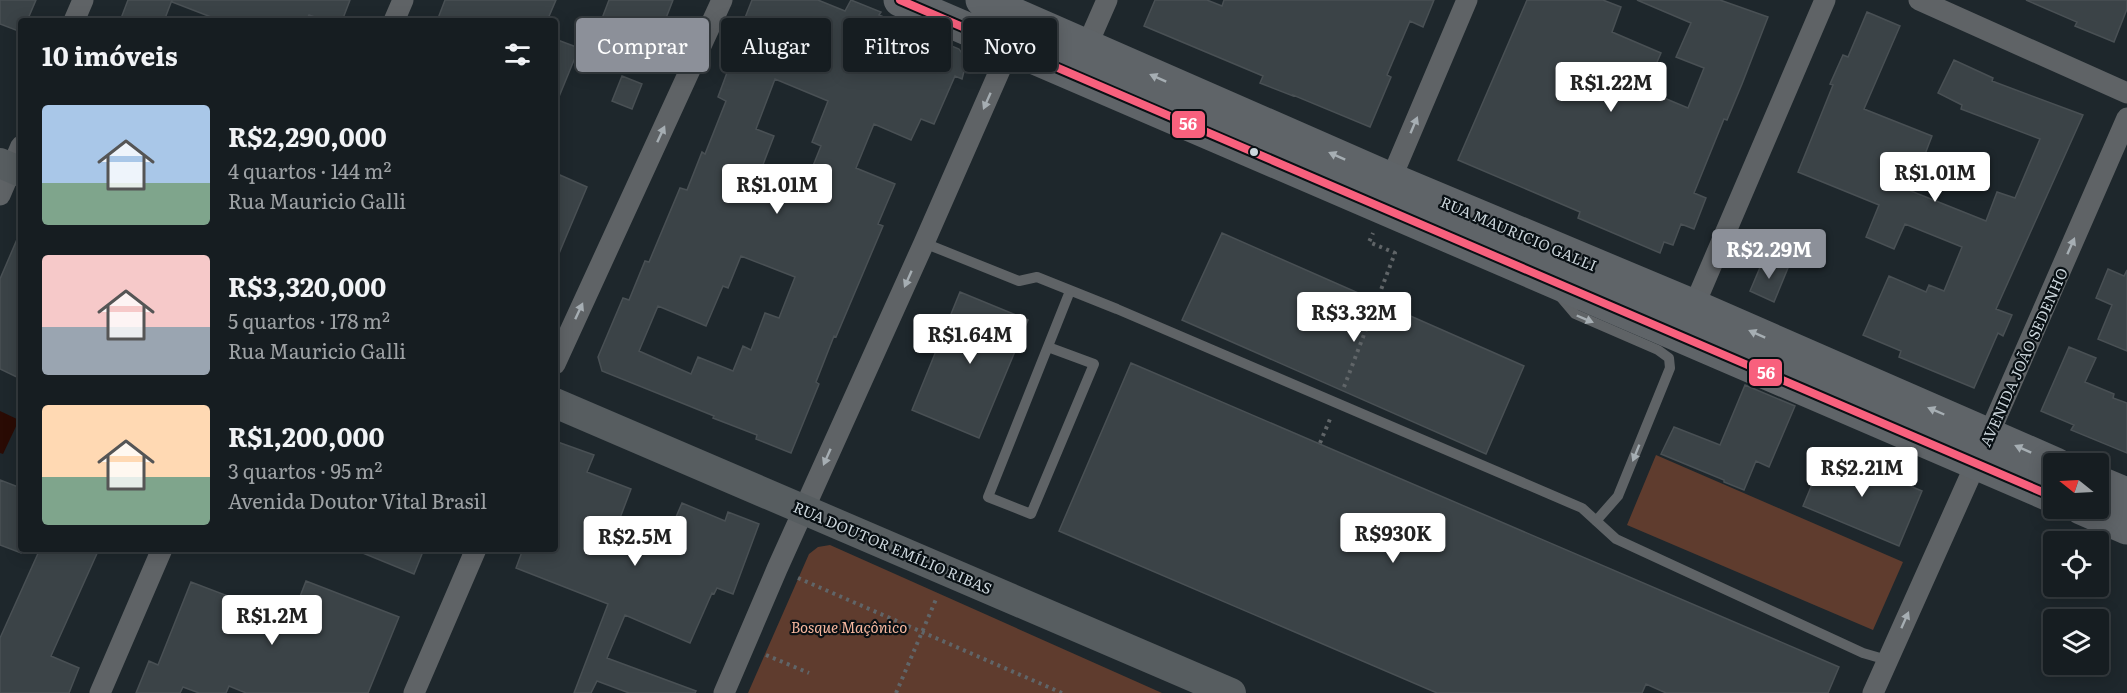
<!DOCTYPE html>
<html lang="pt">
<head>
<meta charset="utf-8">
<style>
	:root { --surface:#161d21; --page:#232a2e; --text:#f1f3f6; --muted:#9ea2a5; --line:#353b3f; --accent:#8c9099 }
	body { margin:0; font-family:Literata,serif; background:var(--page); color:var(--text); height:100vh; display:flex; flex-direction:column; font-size:22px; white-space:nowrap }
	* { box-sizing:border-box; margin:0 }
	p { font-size:20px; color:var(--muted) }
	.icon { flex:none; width:33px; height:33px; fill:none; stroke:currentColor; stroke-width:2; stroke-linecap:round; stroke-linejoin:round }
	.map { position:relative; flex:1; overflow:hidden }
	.sheet { position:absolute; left:18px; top:18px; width:540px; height:534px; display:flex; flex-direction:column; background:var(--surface); border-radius:6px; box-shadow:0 3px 15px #0003,0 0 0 2px var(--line) }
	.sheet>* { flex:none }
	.guide { position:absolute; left:576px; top:18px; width:570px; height:54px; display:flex; gap:12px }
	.needle { width:39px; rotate:288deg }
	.fabs { position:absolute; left:2043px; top:453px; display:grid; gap:12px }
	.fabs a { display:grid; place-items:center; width:66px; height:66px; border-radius:6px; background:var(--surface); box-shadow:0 3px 15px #0003,0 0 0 2px var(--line); font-size:30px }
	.price { position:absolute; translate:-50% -51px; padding:0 14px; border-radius:6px; background:#fff; color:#222; font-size:20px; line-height:39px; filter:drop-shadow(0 2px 3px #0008) }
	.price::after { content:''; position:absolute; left:50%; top:36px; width:18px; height:14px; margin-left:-9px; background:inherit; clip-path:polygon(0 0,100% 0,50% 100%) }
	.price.current { background:var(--accent); color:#fff }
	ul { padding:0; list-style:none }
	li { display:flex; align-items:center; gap:18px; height:150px; padding:0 24px }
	li span { display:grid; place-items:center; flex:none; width:168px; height:120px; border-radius:6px; color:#555 }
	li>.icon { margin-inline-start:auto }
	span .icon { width:72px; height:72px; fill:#fffc; stroke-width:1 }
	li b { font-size:26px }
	h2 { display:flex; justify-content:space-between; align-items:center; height:72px; padding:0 24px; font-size:26px }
	.chip { padding:0 21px; border-radius:6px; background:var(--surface); box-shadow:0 3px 15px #0003,0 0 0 2px var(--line); font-size:21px; line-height:54px }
	.chip.current { background:var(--accent); color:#fff }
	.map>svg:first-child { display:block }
	.green { fill:#5f3c2e }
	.water { fill:#2a0b04 }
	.building { fill:#3b4347; stroke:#495054; stroke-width:1.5; fill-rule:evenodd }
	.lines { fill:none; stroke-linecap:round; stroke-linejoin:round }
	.path { stroke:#606568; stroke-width:4; stroke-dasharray:3 4.5; stroke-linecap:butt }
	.lane { stroke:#5f6366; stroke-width:10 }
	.street { stroke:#5f6366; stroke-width:21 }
	.secondary { stroke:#575d60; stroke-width:30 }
	.primary { stroke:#5f6468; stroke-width:33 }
	.bus-1-casing { stroke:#091014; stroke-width:12 }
	.bus-1 { stroke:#f8607d; stroke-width:8 }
	.oneway { fill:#a6aeb3 }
	.bus-dot { fill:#ccd6dc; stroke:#091014; stroke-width:2 }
	.labels { text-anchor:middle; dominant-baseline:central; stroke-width:4.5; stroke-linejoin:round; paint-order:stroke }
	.street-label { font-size:15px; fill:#ccd6dc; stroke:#091014 }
	.park-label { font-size:15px; font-style:italic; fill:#f7b89f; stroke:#091014 }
	.line-badge { stroke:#091014; stroke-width:2 }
	.badge-label { font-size:16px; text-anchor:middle; font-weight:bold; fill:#fff }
</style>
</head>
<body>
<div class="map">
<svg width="2127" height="693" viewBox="0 0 2127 693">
	<rect width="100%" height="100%" fill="#1e272c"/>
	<path class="green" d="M1656,455L1903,562L1873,630L1627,525Z
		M830,545L1162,693H748L809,554L818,547Z"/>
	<path class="water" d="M0,411L19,420L3,454L0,453Z"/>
	<path class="building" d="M0,0H36L27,21H21V32L0,24Z
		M128,0H172L164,21H120Z
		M172,0H350L342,21H326L309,15L306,21H209L211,17L172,2Z
		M445,0H556L547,21H437Z
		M609,0H673L661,31L653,28L641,60L593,42Z
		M752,0H818L845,11L851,0L881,12L879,15L959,49L967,60L962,79L955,76L934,124L921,119L911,140L874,124L856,168L895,184L878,224L883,226L836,337L834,336L816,382L819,384L791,453L756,439L757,435L713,418L714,416L602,371L598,357L623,298L629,300L645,261L649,262L680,188L687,190L702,152L705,154L726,101L718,97L735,51H732ZM775,79L828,101L812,142L821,146L802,193L759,175L774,136L756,129ZM741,256L795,277L779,318L765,313L751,350L743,346L733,371L698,357L691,374L639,351L658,306L706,326L723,286L728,288Z
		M1155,0H1207L1222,6L1224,0H1434L1423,27L1410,21L1387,75L1391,77L1370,127L1293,95V96L1260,83L1263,76L1144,26Z
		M1527,0H1603L1621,7L1612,32L1661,53L1645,90L1688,108L1704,68L1676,57L1691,23L1637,0H1720L1768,17L1742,84L1727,120L1724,119L1694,193L1706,198L1694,229L1681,224L1673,245L1664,242L1660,253L1578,218L1580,212L1458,160Z
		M2026,0H2127V9L2114,42L2075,26L2077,22Z
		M1867,12L1900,26L1864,109L1932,136L1911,191L1986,221L1997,192L2015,198L2040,139L1961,109L1962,105L1938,93L1954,60L1993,78L1992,81L2083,115L1996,309L2012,315L2003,336L1998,333L1974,388L1899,357L1901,351L1863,335L1889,276L1926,292L1929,285L1944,291L1962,247L1905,224L1894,249L1866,237L1879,205L1798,172L1833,85L1830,84L1843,55L1848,57Z
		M555,39L579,48L556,104H555Z
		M622,76L642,84L632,109L612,101Z
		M560,175L587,187L555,263V186Z
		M21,230V379L0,369V279Z
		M1222,233L1524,366L1486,454L1182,320Z
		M1764,258L1788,268L1774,302L1750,291Z
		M2108,269L2124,276L2127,270V351L2098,339L2112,305L2096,298Z
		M960,292L1028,320L979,438L912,410Z
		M2069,347L2096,358L2085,382L2114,394L2113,398L2127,403V453L2071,430L2074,425L2041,411Z
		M1131,363L1839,667L1828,693H1666L1646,684L1642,693H1437L1059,531Z
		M1745,385L1795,406L1769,467L1756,461L1744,490L1724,482V480L1661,454L1674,427L1720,445Z
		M555,441L594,455L587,472L631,489L620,518L667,538L682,503L725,521L728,512L759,524L733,594L717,588L714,594L712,593L690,643L625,615L607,658L696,691L695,693H629L597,681L591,693H574L608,604L516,568L523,549H555Z
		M1826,451L1922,491L1899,546L1803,506Z
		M0,480L21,488V553L0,545Z
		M40,549H99L51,656L79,668L69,693H0V638Z
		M353,549H424L414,574Z
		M306,581L399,617L368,693H246L229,686L226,693H199L183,687L180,693H136L149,661L158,665L191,582L291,620Z"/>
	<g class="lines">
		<path class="path" d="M1344,387L1395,253L1369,242L1373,233
			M1320,443L1330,419
			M798,578L1062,693
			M766,655L809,673
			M896,693L937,597"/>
		<path class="lane" d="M924,243L1019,281L1037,277L1117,309L1582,508L1616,539L1863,653L1887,660
			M1558,294L1575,314L1658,350L1669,358L1670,368L1618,496L1596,521
			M1048,347L1094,364L1031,514L988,497L1070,291"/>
		<path class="street" d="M1919,0L2127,93
			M74,21L83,0
			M394,21L403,0
			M1082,57L1107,0
			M1391,179L1467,0
			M0,195L21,146
			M1694,306L1825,0
			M555,364L722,0
			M100,693L162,549
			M414,693L476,549
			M724,693L777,569L924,243L1014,38
			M1873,693L1989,434L2127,118"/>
		<path class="secondary" d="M0,163L21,172
			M555,403L1231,693"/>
		<path class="primary" d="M900,0L2054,497
			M982,0L1391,179L1694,306L2056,464
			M2098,482L2127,494
			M2081,508L2127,528"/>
		<defs>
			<path id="bus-1" d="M900,0L2054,497"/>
		</defs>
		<use href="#bus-1" class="bus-1-casing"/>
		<use href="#bus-1" class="bus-1"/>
	</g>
	<defs><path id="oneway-solid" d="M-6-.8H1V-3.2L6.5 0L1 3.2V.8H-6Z" transform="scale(1.5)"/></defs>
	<g class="oneway">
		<use href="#oneway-solid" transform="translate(1158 78) rotate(-156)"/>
		<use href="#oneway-solid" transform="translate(987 101) rotate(114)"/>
		<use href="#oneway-solid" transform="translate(1414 125) rotate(-67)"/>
		<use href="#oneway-solid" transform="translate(661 134) rotate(-65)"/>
		<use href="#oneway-solid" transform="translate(1337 156) rotate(-156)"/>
		<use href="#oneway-solid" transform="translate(2071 246) rotate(-66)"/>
		<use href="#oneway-solid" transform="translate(908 279) rotate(114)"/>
		<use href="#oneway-solid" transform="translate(579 311) rotate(-65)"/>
		<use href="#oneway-solid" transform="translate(1585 319) rotate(23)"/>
		<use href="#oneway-solid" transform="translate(1757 334) rotate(-156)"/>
		<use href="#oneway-solid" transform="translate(1936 411) rotate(-157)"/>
		<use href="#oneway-solid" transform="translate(2023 449) rotate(-156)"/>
		<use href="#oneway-solid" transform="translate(1636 453) rotate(112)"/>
		<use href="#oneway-solid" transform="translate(827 457) rotate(114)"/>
		<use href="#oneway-solid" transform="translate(1905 620) rotate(-66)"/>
	</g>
	<circle class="bus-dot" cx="1254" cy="152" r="5"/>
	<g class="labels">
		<g class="street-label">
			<text transform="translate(1519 233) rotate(23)">RUA MAURICIO GALLI</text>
			<text transform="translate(2023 357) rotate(-66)">AVENIDA JOÃO SEDENHO</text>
			<text transform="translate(893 547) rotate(23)">RUA DOUTOR EMÍLIO RIBAS</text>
		</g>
		<g class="park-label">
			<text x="849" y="626">Bosque Maçônico</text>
		</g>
	</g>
	<g class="line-badge">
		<rect x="1171" y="110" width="35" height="29" rx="6" fill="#f8607d"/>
		<rect x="1748" y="358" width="35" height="29" rx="6" fill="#f8607d"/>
	</g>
	<g class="badge-label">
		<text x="1188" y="130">56</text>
		<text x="1766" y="379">56</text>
	</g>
</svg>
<div class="fabs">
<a><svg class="needle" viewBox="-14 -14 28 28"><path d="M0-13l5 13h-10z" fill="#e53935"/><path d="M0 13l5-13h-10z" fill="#9ea2a5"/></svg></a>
<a><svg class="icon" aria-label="locate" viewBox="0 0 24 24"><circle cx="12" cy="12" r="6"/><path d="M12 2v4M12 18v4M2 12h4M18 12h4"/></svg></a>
<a><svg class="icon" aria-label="layers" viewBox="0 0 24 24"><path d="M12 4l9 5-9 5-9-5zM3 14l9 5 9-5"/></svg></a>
</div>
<b class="price" style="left:1611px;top:113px">R$1.22M</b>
<b class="price" style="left:1935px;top:203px">R$1.01M</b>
<b class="price" style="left:777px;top:215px">R$1.01M</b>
<b class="price current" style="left:1769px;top:280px">R$2.29M</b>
<b class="price" style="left:1354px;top:343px">R$3.32M</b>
<b class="price" style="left:970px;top:365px">R$1.64M</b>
<b class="price" style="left:1862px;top:498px">R$2.21M</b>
<b class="price" style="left:1393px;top:564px">R$930K</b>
<b class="price" style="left:635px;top:567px">R$2.5M</b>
<b class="price" style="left:272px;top:646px">R$1.2M</b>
<div class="guide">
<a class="chip current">Comprar</a>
<a class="chip">Alugar</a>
<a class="chip">Filtros</a>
<a class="chip">Novo</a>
</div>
<section class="sheet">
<h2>10 imóveis<svg class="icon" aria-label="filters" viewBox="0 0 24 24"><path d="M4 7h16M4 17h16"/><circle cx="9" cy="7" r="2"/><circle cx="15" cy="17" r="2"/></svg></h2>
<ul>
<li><span style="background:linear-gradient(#a9c7e8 65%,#7fa58c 0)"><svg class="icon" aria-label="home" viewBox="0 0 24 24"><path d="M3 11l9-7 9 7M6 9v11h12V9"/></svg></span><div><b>R$2,290,000</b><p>4 quartos · 144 m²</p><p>Rua Mauricio Galli</p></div></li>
<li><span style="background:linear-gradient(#f6c9c9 60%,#9aa5b1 0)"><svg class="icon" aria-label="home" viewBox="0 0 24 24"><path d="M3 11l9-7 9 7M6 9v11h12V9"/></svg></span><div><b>R$3,320,000</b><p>5 quartos · 178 m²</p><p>Rua Mauricio Galli</p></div></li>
<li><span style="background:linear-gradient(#ffd9b3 60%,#7fa58c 0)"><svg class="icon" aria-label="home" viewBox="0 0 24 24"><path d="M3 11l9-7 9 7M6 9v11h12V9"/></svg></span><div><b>R$1,200,000</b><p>3 quartos · 95 m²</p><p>Avenida Doutor Vital Brasil</p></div></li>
</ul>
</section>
</div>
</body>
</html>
